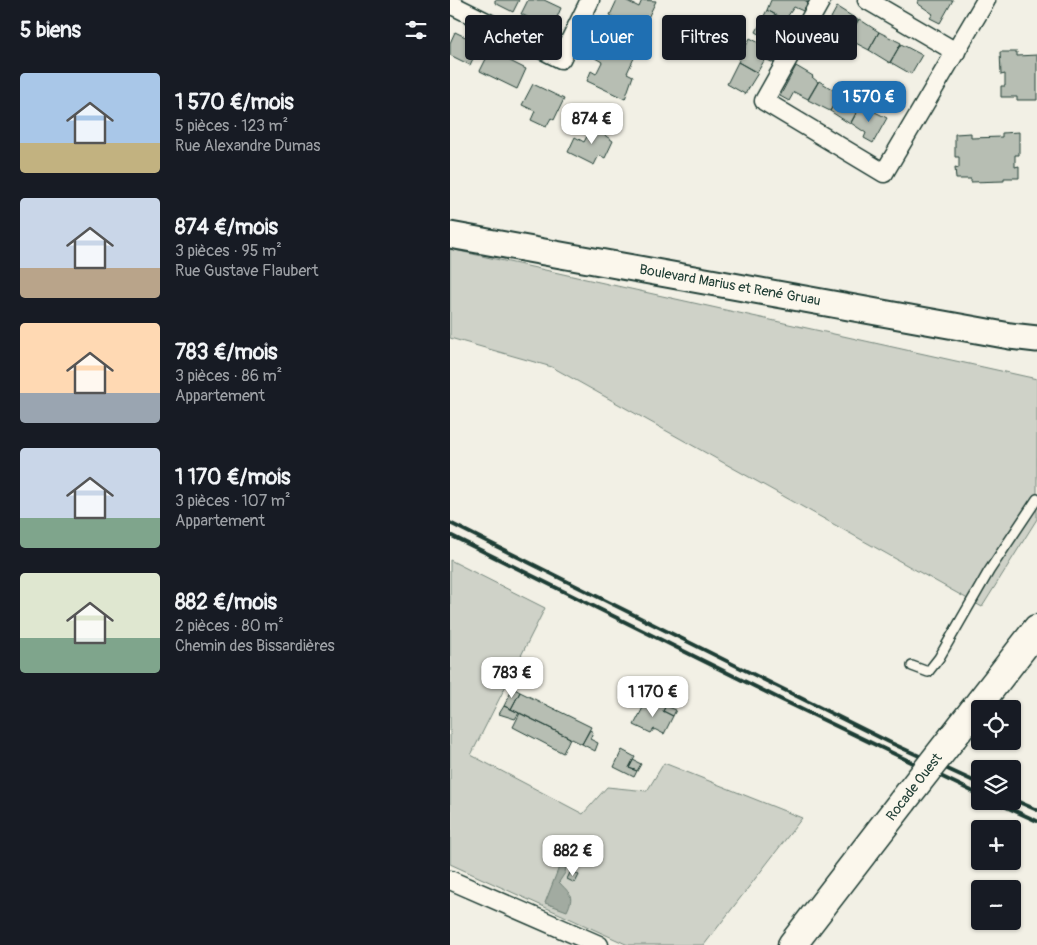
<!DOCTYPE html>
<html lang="fr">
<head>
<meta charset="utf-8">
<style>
	:root { --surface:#171b24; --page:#20242c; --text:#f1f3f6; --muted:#9ea1a6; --accent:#1f6fb2 }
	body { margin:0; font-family:Pangolin,sans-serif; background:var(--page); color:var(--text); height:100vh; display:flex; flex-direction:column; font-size:19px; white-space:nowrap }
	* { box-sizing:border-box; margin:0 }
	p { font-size:16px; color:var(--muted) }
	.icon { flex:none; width:28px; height:28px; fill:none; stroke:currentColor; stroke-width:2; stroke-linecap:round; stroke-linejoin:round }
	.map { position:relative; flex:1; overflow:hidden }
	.side { display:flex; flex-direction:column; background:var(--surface); width:450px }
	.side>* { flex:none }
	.banner { position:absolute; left:15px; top:15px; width:475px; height:45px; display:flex; gap:10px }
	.buttons { position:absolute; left:521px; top:700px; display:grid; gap:10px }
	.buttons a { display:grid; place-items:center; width:50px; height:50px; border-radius:5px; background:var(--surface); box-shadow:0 1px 4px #0004; font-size:25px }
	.price { position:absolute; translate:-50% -42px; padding:0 11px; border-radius:10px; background:#fff; color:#222; font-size:16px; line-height:32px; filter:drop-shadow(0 1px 2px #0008) }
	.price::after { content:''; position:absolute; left:50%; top:30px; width:15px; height:11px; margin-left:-8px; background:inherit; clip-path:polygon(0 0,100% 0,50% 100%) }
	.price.current { background:var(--accent); color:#fff }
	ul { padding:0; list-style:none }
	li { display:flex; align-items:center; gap:15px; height:125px; padding:0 20px }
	li span { display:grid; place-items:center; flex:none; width:140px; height:100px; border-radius:5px; color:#555 }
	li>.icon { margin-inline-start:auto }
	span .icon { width:60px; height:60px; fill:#fffc; stroke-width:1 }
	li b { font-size:21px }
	h2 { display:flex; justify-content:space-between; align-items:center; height:60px; padding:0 20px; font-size:21px }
	.chip { padding:0 18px; border-radius:5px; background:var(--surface); box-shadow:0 1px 4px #0004; font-size:18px; line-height:45px }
	.chip.current { background:var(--accent); color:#fff }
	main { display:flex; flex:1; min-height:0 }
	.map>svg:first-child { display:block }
	.green { fill:#cfd2c8; stroke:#77887e }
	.water { fill:#a2aba1; stroke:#6e7f75 }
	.building { fill:#b7beb3; stroke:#1f3d34 }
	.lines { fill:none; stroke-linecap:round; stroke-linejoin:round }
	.lane-casing { stroke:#1f3d34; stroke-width:12 }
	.street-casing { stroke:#1f3d34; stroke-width:21 }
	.secondary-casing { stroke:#1f3d34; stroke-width:29 }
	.primary-casing { stroke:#1f3d34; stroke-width:31 }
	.lane { stroke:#fbf7ec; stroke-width:9 }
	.street { stroke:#fbf7ec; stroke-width:18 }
	.secondary { stroke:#fbf7ec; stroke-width:25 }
	.primary { stroke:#fbf7ec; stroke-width:28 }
	.rail { stroke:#1f3d34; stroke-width:4 }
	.primary-bridge-casing { stroke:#1f3d34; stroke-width:31; stroke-linecap:butt }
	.primary-bridge { stroke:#fbf7ec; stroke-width:28 }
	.labels { text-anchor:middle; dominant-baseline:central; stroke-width:4.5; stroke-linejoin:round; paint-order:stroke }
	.street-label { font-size:14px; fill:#1f3d34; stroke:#fbf7ec }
</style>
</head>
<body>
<main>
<section class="side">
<h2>5 biens<svg class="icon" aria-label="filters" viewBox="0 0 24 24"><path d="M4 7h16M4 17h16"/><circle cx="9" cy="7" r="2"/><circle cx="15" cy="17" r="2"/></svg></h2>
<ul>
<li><span style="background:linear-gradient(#a9c7e8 70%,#c2b280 0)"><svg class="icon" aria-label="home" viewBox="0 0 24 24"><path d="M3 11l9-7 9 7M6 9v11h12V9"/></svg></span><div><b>1 570 €/mois</b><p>5 pièces · 123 m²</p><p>Rue Alexandre Dumas</p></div></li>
<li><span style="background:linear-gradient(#c9d6e8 70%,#b9a48a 0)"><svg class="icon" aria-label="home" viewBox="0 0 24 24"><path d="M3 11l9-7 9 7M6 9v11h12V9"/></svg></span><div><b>874 €/mois</b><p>3 pièces · 95 m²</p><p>Rue Gustave Flaubert</p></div></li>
<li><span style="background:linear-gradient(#ffd9b3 70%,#9aa5b1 0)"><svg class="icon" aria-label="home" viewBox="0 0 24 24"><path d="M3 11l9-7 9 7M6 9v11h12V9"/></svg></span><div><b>783 €/mois</b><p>3 pièces · 86 m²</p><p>Appartement</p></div></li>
<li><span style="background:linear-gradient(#c9d6e8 70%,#7fa58c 0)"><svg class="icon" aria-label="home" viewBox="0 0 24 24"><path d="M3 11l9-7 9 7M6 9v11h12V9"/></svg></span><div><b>1 170 €/mois</b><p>3 pièces · 107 m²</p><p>Appartement</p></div></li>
<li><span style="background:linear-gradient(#dfe7d0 65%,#7fa58c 0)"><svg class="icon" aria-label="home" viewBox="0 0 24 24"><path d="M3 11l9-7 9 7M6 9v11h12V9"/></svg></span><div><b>882 €/mois</b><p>2 pièces · 80 m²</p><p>Chemin des Bissardières</p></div></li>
</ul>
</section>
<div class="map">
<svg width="587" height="945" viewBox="0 0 587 945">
	<rect width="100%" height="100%" fill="#f2f0e5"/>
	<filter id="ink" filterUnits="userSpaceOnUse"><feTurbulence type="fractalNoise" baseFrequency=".02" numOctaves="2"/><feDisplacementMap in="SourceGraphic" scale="10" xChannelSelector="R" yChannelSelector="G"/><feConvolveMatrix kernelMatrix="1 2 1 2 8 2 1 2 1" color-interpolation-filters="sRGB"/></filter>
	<g filter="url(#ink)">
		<path class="green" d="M0,249L587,379V519L532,607L102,367L0,338Z
			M0,560L95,608L21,755L133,814L157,787L197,791L214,763L352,818L254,945H178L0,864Z"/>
		<path class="water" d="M117,860L115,873L109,882C119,893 125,895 117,911L95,903L111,862Z"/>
		<path class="building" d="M45,0H69L63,12L45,3Z
			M78,0H94L111,8L102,29L71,14Z
			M167,0H175L189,7L192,0L206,1L185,45L166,36L170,28L173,29L176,23L160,15Z
			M321,0H354L358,2L353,11L344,7L335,20L317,10Z
			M469,0H503L490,23L480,18L483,14L467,3Z
			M387,7L408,20L398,38L376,27Z
			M317,10L337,21L324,42L306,32Z
			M409,19L429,32L419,50L398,39Z
			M5,32L30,44L20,65L0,55V43Z
			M429,32L451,43L440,63L419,50Z
			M300,38L329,54L324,63L315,59L307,73L288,62Z
			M154,41L185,56L177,73L183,76L175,99L137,81L141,71L146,74L152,62L145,58Z
			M451,44L472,55L461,74L440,62Z
			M40,51L76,69L67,89L30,71Z
			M550,52H567V56L587,55V100H567V97H551V86H555V74L551,75Z
			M288,62L308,73L295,94L277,84Z
			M346,66L363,76L362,77L368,82L358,99L344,92L339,101L330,96Z
			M369,81L390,94L380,111L358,100Z
			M83,84L114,99L104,120L101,118L96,127L81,120L85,111L72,105Z
			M390,94L411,104L400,124L380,111Z
			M411,105L437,118L423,143L414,138L416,133L401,123Z
			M144,123L155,129L153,134L163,141L155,158L149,155L144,165L118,152L125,137L134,142Z
			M569,132V155H565V167L569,166V178H554V181L521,182V179H506L505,167L509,168V157H505V134L521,133V138L552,137V133Z
			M63,688L70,692L61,709L54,706Z
			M70,692L141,727L132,744L61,709Z
			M198,698L215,707L213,711L223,716L214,734L204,729L201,733L184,725Z
			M54,706L69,713L65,719L49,714Z
			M216,706L226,710L223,716L213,711Z
			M70,713L120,738L113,753L63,727Z
			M140,730L143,732L140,739L148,743L145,751L132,744Z
			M172,750L185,757L179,768L187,771L184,777L164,767Z
			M183,760L191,764L187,771L179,768Z
			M121,871L129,875L125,883L117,879Z"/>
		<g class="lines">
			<defs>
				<path id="lane" d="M462,666L478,672L489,658L539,571L587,499"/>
				<path id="street" d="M371,0L314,101L434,173L536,0
					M417,0L506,52
					M0,4L111,59L140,0
					M0,880L149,945"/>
				<path id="secondary" d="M0,235L560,336L587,339"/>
				<path id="primary" d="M503,737L587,629
					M342,945L453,801"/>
			</defs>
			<use href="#lane" class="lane-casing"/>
			<use href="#street" class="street-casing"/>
			<use href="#secondary" class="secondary-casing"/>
			<use href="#primary" class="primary-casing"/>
			<use href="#lane" class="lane"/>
			<use href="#street" class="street"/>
			<use href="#secondary" class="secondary"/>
			<use href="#primary" class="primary"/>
			<path class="rail" d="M0,523L439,742L530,784
				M0,535L332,700L530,795
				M562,799L587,810
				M543,801L587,821"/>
			<defs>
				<path id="primary-bridge" d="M453,801L503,737"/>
			</defs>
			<use href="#primary-bridge" class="primary-bridge-casing"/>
			<use href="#primary-bridge" class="primary-bridge"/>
		</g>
	</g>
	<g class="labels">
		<g class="street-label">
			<text transform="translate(280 285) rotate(10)">Boulevard Marius et René Gruau</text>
			<text transform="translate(464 787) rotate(-52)">Rocade Ouest</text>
		</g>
	</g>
</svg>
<div class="buttons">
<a><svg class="icon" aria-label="locate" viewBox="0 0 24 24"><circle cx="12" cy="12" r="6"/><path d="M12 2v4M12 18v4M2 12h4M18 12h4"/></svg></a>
<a><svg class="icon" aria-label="layers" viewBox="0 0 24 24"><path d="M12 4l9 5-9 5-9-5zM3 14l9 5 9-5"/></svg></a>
<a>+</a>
<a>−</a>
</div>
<b class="price current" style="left:419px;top:123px">1 570 €</b>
<b class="price" style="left:142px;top:145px">874 €</b>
<b class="price" style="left:62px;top:699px">783 €</b>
<b class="price" style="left:203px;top:718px">1 170 €</b>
<b class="price" style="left:123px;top:877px">882 €</b>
<div class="banner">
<a class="chip">Acheter</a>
<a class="chip current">Louer</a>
<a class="chip">Filtres</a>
<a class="chip">Nouveau</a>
</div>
</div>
</main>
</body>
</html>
